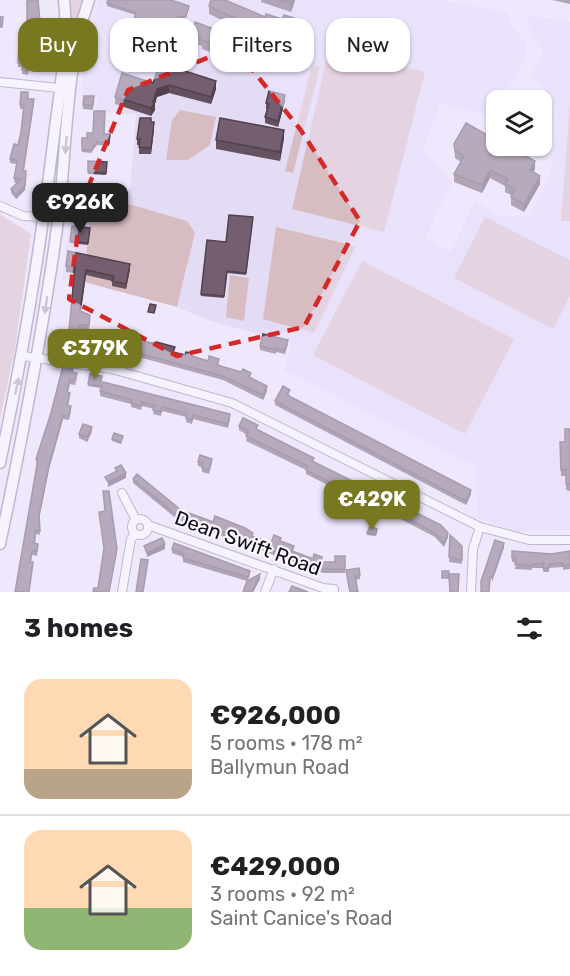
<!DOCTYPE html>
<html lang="en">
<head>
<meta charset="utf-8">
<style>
	:root { --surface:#fff; --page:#f2f2f2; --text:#202124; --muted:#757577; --line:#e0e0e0; --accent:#787820 }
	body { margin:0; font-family:Rubik,sans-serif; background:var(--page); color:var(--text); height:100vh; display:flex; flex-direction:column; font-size:22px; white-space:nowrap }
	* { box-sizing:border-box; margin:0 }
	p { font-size:20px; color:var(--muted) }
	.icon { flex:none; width:33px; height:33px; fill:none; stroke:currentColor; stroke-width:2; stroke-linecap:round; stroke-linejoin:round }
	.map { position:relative; height:592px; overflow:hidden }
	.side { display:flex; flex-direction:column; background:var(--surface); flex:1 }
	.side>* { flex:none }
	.top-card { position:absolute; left:18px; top:18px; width:534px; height:54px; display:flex; gap:12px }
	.tools { position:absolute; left:486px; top:90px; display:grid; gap:12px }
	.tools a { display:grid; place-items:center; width:66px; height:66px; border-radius:12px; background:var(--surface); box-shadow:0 2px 4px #0004; font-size:30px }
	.price { position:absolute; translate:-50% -51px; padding:0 14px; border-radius:12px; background:var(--accent); color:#fff; font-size:20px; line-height:39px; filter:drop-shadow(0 2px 3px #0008) }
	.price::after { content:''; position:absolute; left:50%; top:36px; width:18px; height:14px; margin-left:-9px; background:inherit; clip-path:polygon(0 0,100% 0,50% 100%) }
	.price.active { background:#222; color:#fff }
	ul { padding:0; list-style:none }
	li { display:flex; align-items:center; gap:18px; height:150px; padding:0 24px }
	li+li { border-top:2px solid var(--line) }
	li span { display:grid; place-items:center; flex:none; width:168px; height:120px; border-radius:18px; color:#555 }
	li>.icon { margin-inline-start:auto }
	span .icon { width:72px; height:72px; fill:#fffc; stroke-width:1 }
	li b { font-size:26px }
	h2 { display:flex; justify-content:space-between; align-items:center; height:72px; padding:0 24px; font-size:26px }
	.tag { padding:0 21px; border-radius:18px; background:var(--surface); box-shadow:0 2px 4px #0004; font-size:21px; line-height:54px }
	.tag.active { background:var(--accent); color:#fff }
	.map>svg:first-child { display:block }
	.built { fill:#e4dbf5 }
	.green { fill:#d7bdc1 }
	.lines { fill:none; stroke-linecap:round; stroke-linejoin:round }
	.minor-casing { stroke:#847d94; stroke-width:10 }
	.secondary-casing { stroke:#847d94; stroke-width:13 }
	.minor { stroke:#fff; stroke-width:8 }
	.secondary { stroke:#fff; stroke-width:10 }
	.wall { fill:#645260 }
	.shaded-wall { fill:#51424e }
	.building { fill:#745f70; stroke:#51424e; stroke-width:1.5 }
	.oneway { fill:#9f9da1 }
	.marked { fill:none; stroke:#d62828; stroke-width:4.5; stroke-dasharray:12 8; stroke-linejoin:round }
	.labels { text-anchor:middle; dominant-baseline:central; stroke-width:4.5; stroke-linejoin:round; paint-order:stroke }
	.street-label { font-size:20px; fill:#0e0b14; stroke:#faf8fe }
</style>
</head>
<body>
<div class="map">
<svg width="570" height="592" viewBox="0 0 570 592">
	<rect width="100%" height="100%" fill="#efe8fd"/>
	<path class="built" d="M99,0H439L507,12L510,24L526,43L524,60L502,100H496V110L492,117L440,104L423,149L452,182L425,238L451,252L475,201L501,216L528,217L550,176L558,112L551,98L531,76L543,53L527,24L528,15L570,22V530L515,531L478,518L475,466L284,370L292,344L208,320L177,307L187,269V221L112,199V190L130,191L136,114L96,113L98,98L82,97L85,50Z
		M73,189L92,191L84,282L62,279Z"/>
	<path class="green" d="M68,0H83L77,22L60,162L55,161Z
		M329,49L425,72L384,232L292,209Z
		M312,65L320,67L293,173L285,171Z
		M570,104V221H561Z
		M180,110L216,117L210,145L188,160H166L172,120Z
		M112,190V199L187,221L195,233L177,307L84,282L92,191Z
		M0,214L31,234L15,349L0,419Z
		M485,217L570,260V296L553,329L454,278Z
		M276,227L356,246L314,333L263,319Z
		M362,261L514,339L465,434L313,355Z
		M230,275L249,278L244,321L226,317Z"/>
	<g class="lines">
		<defs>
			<path id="minor" d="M0,82L59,88
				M0,206L23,216L45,217
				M23,356L112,369L232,403L480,527L529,540H570
				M122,493L136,520
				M132 527a8 8 0 1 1 16 0a8 8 0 1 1-16 0Z
				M148,525L323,588L334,589V592
				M122,592L131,539L135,534
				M265,592L274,569
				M471,592L473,549L480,527"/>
			<path id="secondary" d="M0,463C23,354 41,246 54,136C59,92 69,44 64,0
				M0,544C23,435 43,331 58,221C67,151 65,66 89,0"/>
		</defs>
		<use href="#minor" class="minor-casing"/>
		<use href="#secondary" class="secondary-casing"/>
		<use href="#minor" class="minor"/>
		<use href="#secondary" class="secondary"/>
	</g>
	<path class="wall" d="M38,0L36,69L29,68L28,75L22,74L23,67H18L20,32L27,33Z
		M261,0H295L291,12L261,2Z
		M552,0H570V4Z
		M107,3L189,8L186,18L178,19L176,25L171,24L168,32L134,21L136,15L107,6Z
		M209,6L265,17L300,29L294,44L243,30L209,14Z
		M191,35L227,37L279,58L275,71L238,62L202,49V46L191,43Z
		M153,83L216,89L211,104L169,93L157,97L155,103V110L151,116L115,104V97Z
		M21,92L28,99L34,104L24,171L25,190L16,199L11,193V189L17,183L14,182L16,165V164L10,163V159L18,145L21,132L23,109H20Z
		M94,96L93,110L83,109V105Z
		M285,101L278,127L265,123V117L267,109H266V103Z
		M151,122L154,129L151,154H139V145H137V139Z
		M104,134H110L109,146L97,145L91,153L82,152V138H87Z
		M284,138L280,161L216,149V140Z
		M454,144L535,169L533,172L540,184L524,212L511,205V195L505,192V186L490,178L482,193L454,182V174L461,162L455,158Z
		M88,161L107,162L106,175L88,174Z
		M253,217L246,275L227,273L224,298L201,296L207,240L226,242Z
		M72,226L90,228L88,245L70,243Z
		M66,266L130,269L126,289L112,286V281L86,275L81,312L90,315L89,331L79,330L77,358L67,356L74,273L66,272Z
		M135,342L155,344L174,352L219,364V365L251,377V378L267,391L263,400L223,380L120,352V348Z
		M288,344L285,354L276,352V354L260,350V346Z
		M73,373L77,378L75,385L70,384L68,392L70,397L68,405L71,411L69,420L63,419L49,469L39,519L40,535L36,534L35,543L38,548L37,556L32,555L31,562L33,567L15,592L38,463H36V459Z
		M102,376L100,388L88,386V384Z
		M100,391L230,419L228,428L193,419L192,424L186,422V417L162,411L161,416L153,414L154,409L142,406L141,410L131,407V404L100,396Z
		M290,394L289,396L471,494L466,505L275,405V401Z
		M239,426L257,430L448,537L444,547L435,537L368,502L367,505L306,474V470L246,441L247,435L239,430Z
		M570,429V491L566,490V476H561L560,442H565Z
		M92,431L87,442L79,438V434Z
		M123,438L121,444L112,441V439Z
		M198,462L212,463L209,474L202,472V467L198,466Z
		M133,479L181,510L271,543L281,541L294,550L293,551L322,561V562H335L345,556V573H323L178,520L133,483Z
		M377,531L376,536L367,535V533Z
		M450,535L462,546V564L449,562Z
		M172,549L250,575L248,580L260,579L253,592H243L247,581L183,562V557L172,553Z
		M512,551L551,554L570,551V569L563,570V567L549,568V572H543V568H532V570L515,569L516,562H512Z
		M346,570L360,575V579L356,580L358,592H350Z"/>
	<path class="shaded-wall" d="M292,0H295L291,12V3Z
		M300,20V29L294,44V35Z
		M279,50V58L275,71V62Z
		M216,81V89L211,104V97Z
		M169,85V93L157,97L155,103V110L151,116V108L157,89Z
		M285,95V101L278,127V121Z
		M154,122V129L151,154V148Z
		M284,130V138L280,161V152Z
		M535,161V169L530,178V170Z
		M490,170V178L482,193V185Z
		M26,175L25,190L16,199V195Z
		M540,176V184L524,212V204Z
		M130,264V269L126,289V284Z
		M267,386V391L263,400V395Z
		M63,415V419L49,469L39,520L49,465Z
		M92,427V431L87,442V437Z
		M126,473V478L108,487V482Z
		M471,490V494L466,505V501Z
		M448,533V537L444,547V543Z
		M504,543V548L492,582V578Z
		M165,544V549L147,557V553Z
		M260,574V579L253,592H252Z"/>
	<path class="building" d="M29,0H38L40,21L36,64H29L28,71L22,70L23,63H18L20,32L27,33V1Z
		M108,0H171L189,6L186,16L178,17L176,23L171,21L168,30L134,19L136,13L107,3Z
		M211,0H225L265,17L266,14L282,19L284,15L300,20L294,35L243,22L209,6Z
		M280,0H292L291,3Z
		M0,17H3L2,27H0Z
		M195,22L227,34L226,37L279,50L275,62L238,54L202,40V38L191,35Z
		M160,63L216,81L211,97L169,85L157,89L153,102H155L151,108L115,97L122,73L153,83Z
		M269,91L285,95L278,121L265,117L269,104L266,103Z
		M21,92H28V99H34L23,171H26L25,186L16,195L11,189L21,179L14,178L17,163L16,160L10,159L14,144L18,145L21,132L24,105H20Z
		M84,96H94L93,105H83Z
		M94,111H105L104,134H110L109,143L97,142L91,150H82V138H87V133H93Z
		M140,118H151V122H154L151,148L139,147L140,139H137Z
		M220,118L284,130L280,152L216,140Z
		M466,123L496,140V146H507L535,161L530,170L540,176L524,204L511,197L515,189L505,184L508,179L490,170L482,185L454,174L464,156L455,150L454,144Z
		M88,161L107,162L106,173L88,172Z
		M229,215L253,217L246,273L227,271L224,296L201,294L207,240L226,242Z
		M72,226L90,228L88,243L70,241Z
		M68,251L130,264L126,284L112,281L114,276L86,270L80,311L90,315L89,325H79L77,352L67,351L75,267L66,266Z
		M150,304L156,305L154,313L148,312Z
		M263,334L288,340L285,350L276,348V350L260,346Z
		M123,338L135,342L136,339L155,344L156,342L175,347L173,352L185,355L186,352L192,353V356L208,361L209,356L219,359L217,365L241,372L243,369L251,373L249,377L267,386L263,395L223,376L120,348Z
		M63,366L73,369L72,372L77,373L75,380L70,379L67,392L70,393L67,405L71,406L69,416L63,415L49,465L39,515L40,531L36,530L34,543L38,544L37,551H32L30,562H33L29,592H15L38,459H36L51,413Z
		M90,374L102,376L100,386L88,384Z
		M103,382L230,414L228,424L193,415L192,420L186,418L187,413L162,407L161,412L153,410L155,405L142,402L141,406L131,403L132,400L100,391Z
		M283,386L290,390L287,395L471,490L466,501L275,401Z
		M243,418L258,425L256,429L314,458L312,461L441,525L448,533L444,543L435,533L368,497L367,501L306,470L308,466L246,436L249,431L239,426Z
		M83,424L92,427L87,437L79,434Z
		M565,429H570V484H566V469L561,470L560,442H565Z
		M114,433L123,436L121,442L112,439Z
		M200,455L212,459L209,470L202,468L203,463L198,462Z
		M121,465L126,473L108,482L105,477L117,471L115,468Z
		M137,474L181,510L213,522L215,516L245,528L253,533L252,536L271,543L274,535L281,538L280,541L294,546L292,551L313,559L314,554L322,557L321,562H335V556H345V569H323L178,516L133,479Z
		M103,491H109L117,549L109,592H93L94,588H98L104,548L99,512L105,511Z
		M370,526L377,529L376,534L367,533Z
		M450,535L462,546V560L449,557Z
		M162,538L165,544L147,553L144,546Z
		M495,540L504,543L492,578L490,577L489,592H481V581Z
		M174,543L250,571L248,577L183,558L184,554L172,549Z
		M512,551L551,554L570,551V565L563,566V563L549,564V568H543L544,563L532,564V566L515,564L516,558H512Z
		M141,559L148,560L143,592H136Z
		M359,568L360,575L355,576L358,592H350L346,570Z
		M442,571H449L448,578H442Z
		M260,574L252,592H243L247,581Z
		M449,574H459L458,592H450Z
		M292,586L308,592H289Z"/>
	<defs><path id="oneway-solid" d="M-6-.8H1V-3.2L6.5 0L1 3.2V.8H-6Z" transform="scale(1.5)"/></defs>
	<g class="oneway">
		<use href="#oneway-solid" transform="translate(66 145) rotate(95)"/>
		<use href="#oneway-solid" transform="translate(46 305) rotate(98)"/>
		<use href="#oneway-solid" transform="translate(17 386) rotate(-78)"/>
	</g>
	<path d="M0 0H570V592H0ZM234,47L300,129L360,221L304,327L177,356L69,299L82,202L128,90Z" fill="#efe8fd" fill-opacity=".55" fill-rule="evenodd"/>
	<path class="marked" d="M234,47L300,129L360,221L304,327L177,356L69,299L82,202L128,90Z"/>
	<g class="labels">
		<g class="street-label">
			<text transform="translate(248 543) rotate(20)">Dean Swift Road</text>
		</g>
	</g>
</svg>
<div class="tools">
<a><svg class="icon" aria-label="layers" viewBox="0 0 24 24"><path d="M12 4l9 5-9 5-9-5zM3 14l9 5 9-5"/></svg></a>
</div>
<b class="price active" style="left:80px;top:234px">€926K</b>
<b class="price" style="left:95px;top:380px">€379K</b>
<b class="price" style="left:372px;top:531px">€429K</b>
<div class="top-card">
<a class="tag active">Buy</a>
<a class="tag">Rent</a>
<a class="tag">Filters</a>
<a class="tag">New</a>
</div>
</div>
<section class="side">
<h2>3 homes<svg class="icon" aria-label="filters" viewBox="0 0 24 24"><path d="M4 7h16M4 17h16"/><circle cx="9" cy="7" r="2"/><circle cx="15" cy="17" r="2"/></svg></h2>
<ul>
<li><span style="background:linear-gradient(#ffd9b3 75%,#b9a48a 0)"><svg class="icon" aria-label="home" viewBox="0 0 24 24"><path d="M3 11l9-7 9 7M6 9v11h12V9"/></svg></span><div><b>€926,000</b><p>5 rooms · 178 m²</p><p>Ballymun Road</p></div></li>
<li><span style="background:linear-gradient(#ffd9b3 65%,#8fb573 0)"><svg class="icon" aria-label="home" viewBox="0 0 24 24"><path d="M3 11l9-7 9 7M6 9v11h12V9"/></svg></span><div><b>€429,000</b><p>3 rooms · 92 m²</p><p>Saint Canice's Road</p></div></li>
</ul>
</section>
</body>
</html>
